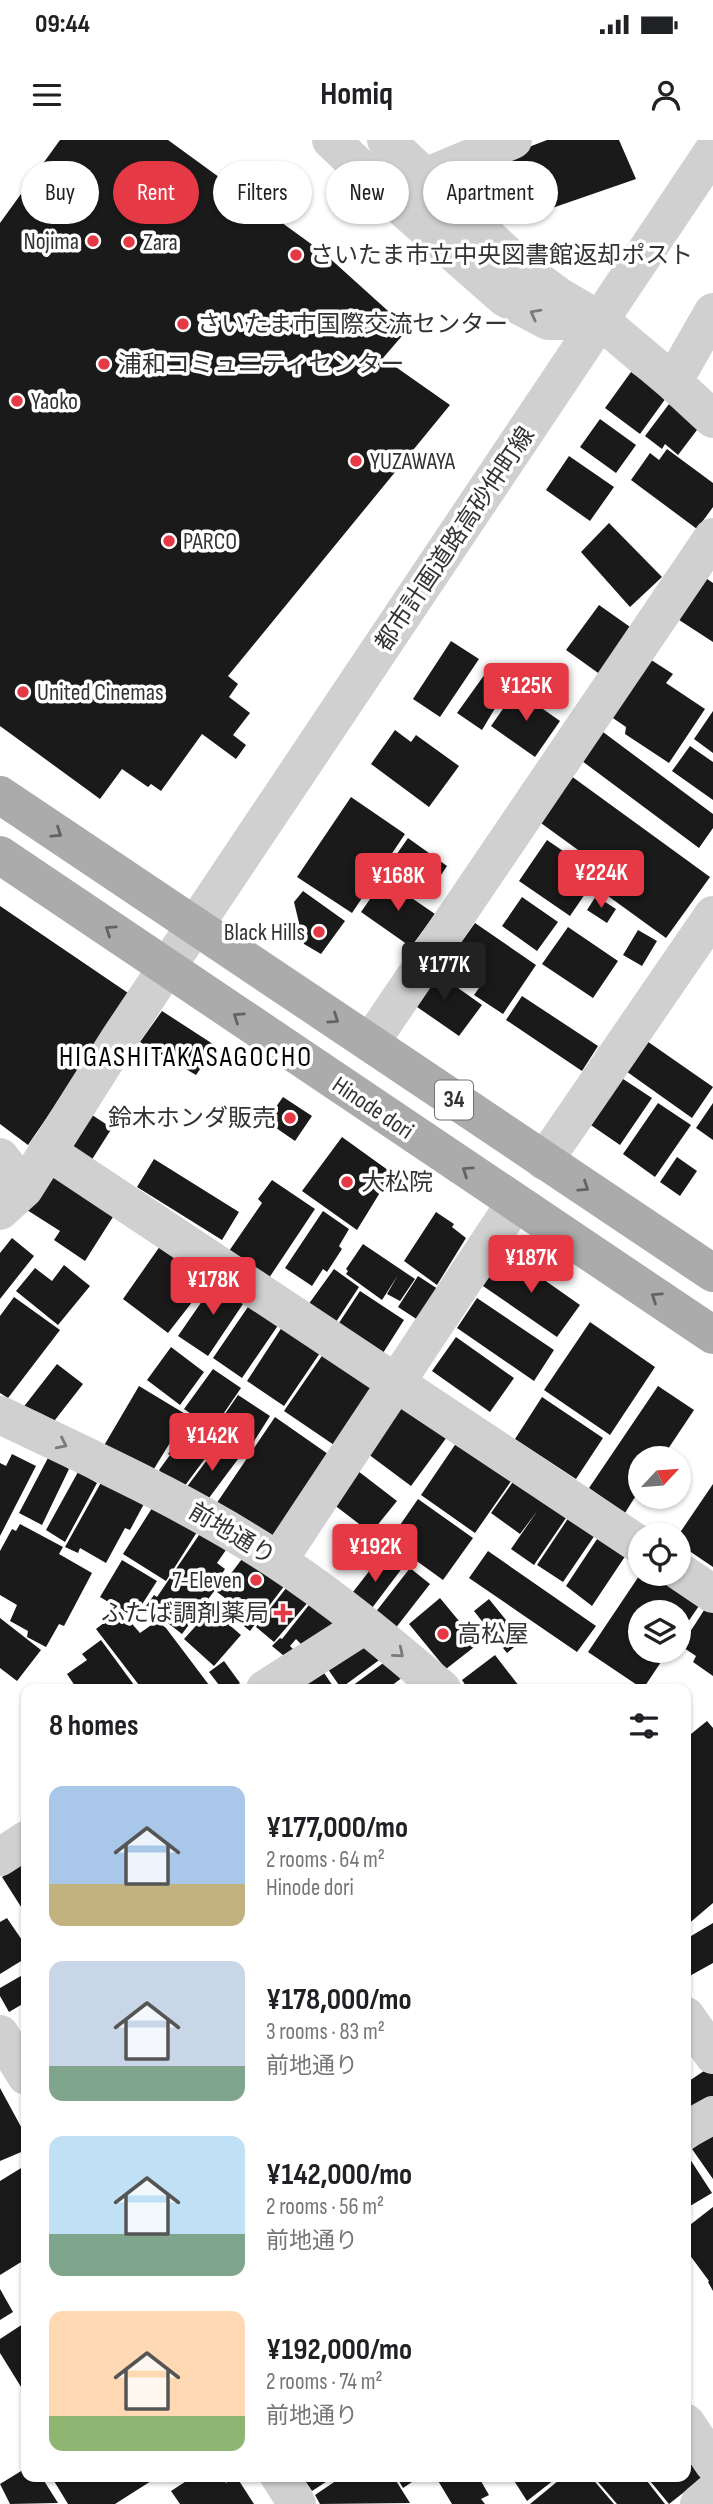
<!DOCTYPE html>
<html lang="en">
<head>
<meta charset="utf-8">
<style>
	:root { --surface:#fff; --page:#f2f2f2; --text:#202124; --muted:#757577; --accent:#e63946 }
	body { margin:0; font-family:"Sofia Sans Condensed","Noto Sans JP",sans-serif; background:var(--page); color:var(--text); height:100vh; display:flex; flex-direction:column; font-size:26px; white-space:nowrap }
	* { box-sizing:border-box; margin:0 }
	p { font-size:23px; color:var(--muted) }
	.icon { flex:none; width:38px; height:38px; fill:none; stroke:currentColor; stroke-width:2; stroke-linecap:round; stroke-linejoin:round }
	.map { position:relative; flex:1; overflow:hidden }
	.drawer { position:absolute; left:21px; top:1544px; width:670px; height:798px; display:flex; flex-direction:column; background:var(--surface); border-radius:14px; box-shadow:0 2px 5px #0004 }
	.drawer>* { flex:none }
	.hud { position:absolute; left:21px; top:21px; width:672px; height:63px; display:flex; gap:14px }
	.needle { width:46px; rotate:64deg }
	.controls { position:absolute; left:628px; top:1306px; display:grid; gap:14px }
	.controls a { display:grid; place-items:center; width:63px; height:63px; border-radius:50%; background:var(--surface); box-shadow:0 2px 5px #0004; font-size:35px }
	.price { position:absolute; translate:-50% -60px; padding:0 16px; border-radius:7px; background:var(--accent); color:#fff; font-size:23px; line-height:46px; filter:drop-shadow(0 2px 4px #0008) }
	.price::after { content:''; position:absolute; left:50%; top:42px; width:21px; height:16px; margin-left:-10px; background:inherit; clip-path:polygon(0 0,100% 0,50% 100%) }
	.price.active { background:#222; color:#fff }
	ul { padding:0; list-style:none }
	li { display:flex; align-items:center; gap:21px; height:175px; padding:0 28px }
	li span { display:grid; place-items:center; flex:none; width:196px; height:140px; border-radius:14px; color:#555 }
	li>.icon { margin-inline-start:auto }
	span .icon { width:84px; height:84px; fill:#fffc; stroke-width:1 }
	li b { font-size:30px }
	h2 { display:flex; justify-content:space-between; align-items:center; height:84px; padding:0 28px; font-size:30px }
	.tag { padding:0 24px; border-radius:32px; background:var(--surface); box-shadow:0 2px 5px #0004; font-size:24px; line-height:63px }
	.tag.active { background:var(--accent); color:#fff }
	.status { display:flex; justify-content:space-between; align-items:center; height:49px; padding:0 35px; background:var(--surface); direction:ltr }
	.status svg { height:19px; fill:currentColor }
	header { display:flex; justify-content:space-between; align-items:center; height:91px; padding:0 28px; background:var(--surface); font-size:32px; font-weight:700 }
	.map>svg:first-child { display:block }
	.building { fill:#1a1a1a }
	.lines { fill:none; stroke-linecap:round; stroke-linejoin:round }
	.minor { stroke:#d0d0d0; stroke-width:38 }
	.major { stroke:#ababab; stroke-width:38 }
	.oneway { stroke:#7a7a7a }
	.oneway2 { stroke:#636363 }
	.poi-dot { fill:#e63946; stroke:#fff; stroke-width:2.5 }
	.labels { text-anchor:middle; dominant-baseline:central; stroke-width:7; stroke-linejoin:round; paint-order:stroke }
	.shield { fill:#fff; stroke:#707070; stroke-width:2 }
	.shield-label { font-size:23px; font-weight:bold; fill:#333 }
	.poi-label { font-size:24px; fill:#333; stroke:#fff; text-anchor:start }
	.street-label { font-size:24px; fill:#333; stroke:#fff }
	.quarter-label { font-size:28px; letter-spacing:2px; fill:#000; stroke:#fff }
</style>
</head>
<body>
<div class="status"><b>09:44</b><svg viewBox="0 0 49 12"><path d="M0 12V9h3v3zM5 12V6h3v6zM10 12V3h3v9zM15 12V0h3v12zM26 1h20v11H26zM47 4h2v5h-2z"/></svg></div>
<header><svg class="icon" aria-label="menu" viewBox="0 0 24 24"><path d="M4 6h16M4 12h16M4 18h16"/></svg>Homiq<svg class="icon" aria-label="person" viewBox="0 0 24 24"><circle cx="12" cy="8" r="4"/><path d="M4 21q1-7 8-7t8 7"/></svg></header>
<div class="map">
<svg width="713" height="2364" viewBox="0 0 713 2364">
	<rect width="100%" height="100%" fill="#fff"/>
	<path class="building" d="M60,0H168L325,114L408,189L383,218L450,265L228,536L238,544L229,557L250,573L233,595L246,605L236,619L202,594L161,651L151,644L148,647L122,629L100,659L0,586V83Z
		M547,0H619L636,39L532,75L477,27Z
		M631,232L666,258L640,294L605,268Z
		M669,264L700,286L678,315L665,304L662,309L645,296Z
		M600,279L636,305L616,333L580,307Z
		M667,309L713,343V367L697,389L631,340L650,313L659,320Z
		M569,316L614,347L590,381L546,350Z
		M609,383L662,437L630,467L581,412Z
		M700,434L713,443V502L673,476Z
		M599,465L633,489L601,535L566,510Z
		M451,501L479,519L440,577L413,559Z
		M645,516L673,534L666,543L705,569L669,623L625,594L626,587L607,574Z
		M490,527L512,540L482,590L457,573Z
		M516,550L560,581L535,617L491,586Z
		M713,571V613L694,599Z
		M395,590L411,602L416,595L459,626L429,667L371,624Z
		M603,592L713,674V688L699,708L582,621Z
		M690,606L713,622V660L672,631Z
		M567,633L710,737L666,798L597,748L607,731L534,678Z
		M351,657L405,694L352,773L297,737Z
		M408,698L447,726L425,759L385,731Z
		M547,700L598,735L570,776L519,741Z
		M384,739L435,774L411,807L361,772Z
		M303,751L345,781L321,814L304,804L294,762Z
		M596,756L616,769L607,783L587,770Z
		M522,757L558,782L537,811L502,786Z
		M0,766L131,855L28,1005L0,984Z
		M475,783L536,825L503,874L474,855L484,841L450,818Z
		M568,787L618,821L593,858L542,824Z
		M638,790L657,801L642,826L623,815Z
		M430,828L482,865L459,896L407,860Z
		M522,856L598,906L582,931L506,880Z
		M162,871L216,906L196,935L140,902Z
		M644,899L713,947L692,978L623,929Z
		M617,935L652,958L620,1005L585,981Z
		M283,957L312,976L295,1001L266,981Z
		M658,963L691,985L655,1037L623,1014Z
		M713,963V1000L696,988Z
		M89,973L112,988L91,1021L68,1006Z
		M342,997L392,1033L357,1090L302,1051Z
		M677,1017L697,1031L680,1056L660,1042Z
		M154,1019L239,1072L222,1100L137,1047Z
		M55,1027L118,1069L85,1121L54,1100L60,1091L27,1070Z
		M272,1040L315,1069L267,1141L227,1114L262,1063L258,1059Z
		M323,1071L349,1089L339,1106L342,1109L327,1132L323,1129L312,1146L285,1128Z
		M436,1072L454,1084L452,1087L466,1098L437,1145L404,1121Z
		M12,1098L34,1116L0,1159V1113Z
		M165,1099L214,1134L168,1193L123,1159Z
		M363,1104L415,1139L400,1161L387,1154L398,1135L382,1160L346,1134L348,1131L346,1129Z
		M506,1113L580,1165L557,1197L483,1146Z
		M64,1125L90,1146L58,1185L16,1151L35,1128L52,1141Z
		M334,1129L359,1147L334,1185L308,1165Z
		M418,1136L441,1151L421,1182L398,1167Z
		M218,1138L247,1158L208,1216L178,1196Z
		M360,1151L404,1180L383,1213L337,1186Z
		M14,1157L60,1190L8,1258L0,1253V1176Z
		M477,1158L554,1210L534,1241L457,1188Z
		M252,1161L281,1181L242,1238L213,1218Z
		M286,1181L324,1207L284,1266L247,1241Z
		M590,1182L655,1227L610,1295L544,1250Z
		M456,1197L514,1238L490,1272L432,1231Z
		M171,1207L204,1232L180,1265L147,1240Z
		M326,1210L379,1245L337,1307L284,1271Z
		M57,1224L83,1244L48,1289L22,1269Z
		M213,1229L241,1248L213,1289L184,1269Z
		M139,1246L187,1275L149,1337L102,1309Z
		M658,1246L694,1270L662,1318H640V1349L625,1373L589,1348Z
		M238,1255L270,1276L246,1314L231,1305L237,1296L218,1284Z
		M542,1257L603,1298L576,1339L515,1299Z
		M395,1259L447,1297L411,1346L360,1308Z
		M275,1277L328,1314L264,1410L210,1373Z
		M193,1281L218,1301L178,1355L159,1330L170,1315L168,1314Z
		M461,1296L516,1334L475,1393L421,1355Z
		M222,1300L241,1315L203,1366L183,1352Z
		M12,1314L36,1326L0,1396V1323L6,1326Z
		M49,1316L69,1329L42,1385L19,1373Z
		M358,1331L397,1361L371,1393L333,1364Z
		M78,1332L97,1343L65,1402L46,1390Z
		M517,1336L566,1378L534,1425L511,1409L538,1370L520,1394L491,1373Z
		M103,1339L145,1362L130,1390L125,1388L106,1423L80,1408L78,1413L65,1407Z
		M713,1344V1427L679,1404V1394Z
		M418,1359L473,1398L443,1440L389,1401Z
		M154,1365L197,1392L166,1441L123,1414Z
		M569,1377L595,1395L563,1442L537,1425Z
		M20,1384L63,1407L59,1414L92,1433L64,1486L59,1484L46,1507L27,1497L28,1491L10,1481L17,1465L0,1455V1411L12,1389L16,1391Z
		M603,1390L630,1409L592,1466L566,1446Z
		M201,1392L228,1407L217,1423L225,1429L221,1435L224,1438L182,1494L146,1466L154,1455L157,1457Z
		M248,1411L288,1441L250,1491L235,1479L241,1470L217,1452Z
		M488,1411L596,1486L577,1512L469,1438Z
		M384,1412L403,1427L366,1476L346,1461Z
		M122,1420L157,1441L134,1477L100,1457Z
		M410,1428L430,1444L391,1494L371,1478Z
		M641,1433H664L703,1460L679,1495V1472H640V1510H669L643,1549L588,1512Z
		M290,1443L310,1460L274,1502L256,1487Z
		M440,1458L478,1504L446,1529L409,1484Z
		M489,1459L522,1500L507,1513L474,1471Z
		M312,1461L334,1478V1489L305,1508L296,1499L290,1506L295,1511L289,1520L272,1506L280,1498L282,1499Z
		M708,1464L713,1468V1536L693,1522L696,1516L681,1506Z
		M211,1469L241,1495L214,1526L184,1499Z
		M118,1472L127,1478L140,1493L157,1481L166,1488L212,1549H142L96,1489Z
		M0,1478L41,1510L17,1541L0,1528Z
		M363,1498L382,1518L341,1548L325,1525Z
		M101,1500L137,1549H77L67,1534L87,1520L82,1514Z
		M495,1515L519,1546L515,1549H468L462,1540Z
		M224,1521L240,1543L231,1549H222L209,1532Z
		M386,1521L403,1537L387,1549H348Z
		M322,1530L335,1549H306L303,1543Z
		M707,1581L713,1588V1763L686,1786V1598Z
		M26,1722V1768L23,1770L2,1737Z
		M7,1778L26,1806V1818L0,1834V1782Z
		M713,1783V1823L686,1838V1799Z
		M26,1833V1862L9,1872L0,1856V1848Z
		M710,1927L713,1931V1966L686,1984V1943Z
		M0,1948L26,1996V2010L0,2021Z
		M713,1995V2039L692,2009Z
		M686,2013L712,2053L690,2066L686,2059Z
		M26,2025V2119L0,2135V2041Z
		M713,2067V2151L708,2142L709,2141L686,2110V2088Z
		M0,2149L13,2172L0,2180Z
		M26,2182V2255L0,2213V2199Z
		M686,2296L712,2330L669,2364L646,2336H686Z
		M26,2328V2336H41L58,2363L10,2364L0,2344Z
		M51,2336H159L115,2364H68Z
		M194,2336H222L226,2343L236,2336L254,2364H180L171,2351Z
		M302,2336H335L312,2351Z
		M343,2336H393L410,2363L320,2364L315,2355Z
		M396,2336H421L403,2348Z
		M441,2336H478L489,2355L481,2359L485,2364H452L437,2339Z
		M511,2336H559L527,2361Z
		M564,2336H590L614,2364H530Z
		M593,2336H643L665,2364H617Z"/>
	<g class="lines">
		<path class="minor" d="M331,0L397,63L505,158L548,181H596
			M386,0L522,129L560,157L601,181L673,242L713,279
			M425,37L513,0
			M673,242L713,172
			M370,903L713,397
			M47,1011L640,1405
			M0,1017L24,1049
			M544,1021L713,775
			M0,1071L24,1049L121,896L713,11
			M0,1275C94,1320 191,1363 278,1421C336,1459 389,1504 442,1549
			M278,1421L515,1063
			M679,1431L713,1454
			M265,1549L365,1485
			M0,1717L26,1700
			M686,1876L713,1915
			M0,1894L26,1936
			M686,1990L713,1975
			M686,2283L713,2323
			M279,2336L297,2364
			M699,2364L713,2352"/>
		<path class="major" d="M0,655L713,1133
			M0,715L713,1195"/>
	</g>
	<defs><path id="oneway-chevron" d="M-2-3.5L2.5 0L-2 3.5" fill="none" stroke-width="1.6" stroke-linecap="round" stroke-linejoin="round" transform="scale(1.75)"/></defs>
	<g class="oneway">
		<use href="#oneway-chevron" transform="translate(535 174) rotate(-152)"/>
		<use href="#oneway-chevron" transform="translate(62 1304) rotate(26)"/>
		<use href="#oneway-chevron" transform="translate(399 1513) rotate(40)"/>
	</g>
	<g class="oneway2">
		<use href="#oneway-chevron" transform="translate(57 693) rotate(34)"/>
		<use href="#oneway-chevron" transform="translate(110 790) rotate(-146)"/>
		<use href="#oneway-chevron" transform="translate(238 877) rotate(-146)"/>
		<use href="#oneway-chevron" transform="translate(334 879) rotate(34)"/>
		<use href="#oneway-chevron" transform="translate(467 1031) rotate(-146)"/>
		<use href="#oneway-chevron" transform="translate(584 1047) rotate(34)"/>
		<use href="#oneway-chevron" transform="translate(656 1157) rotate(-146)"/>
	</g>
	<g class="poi-dot">
		<circle cx="93" cy="101" r="7"/>
		<circle cx="129" cy="102" r="7"/>
		<circle cx="296" cy="115" r="7"/>
		<circle cx="183" cy="184" r="7"/>
		<circle cx="104" cy="224" r="7"/>
		<circle cx="17" cy="261" r="7"/>
		<circle cx="356" cy="321" r="7"/>
		<circle cx="169" cy="401" r="7"/>
		<circle cx="23" cy="552" r="7"/>
		<circle cx="319" cy="792" r="7"/>
		<circle cx="290" cy="978" r="7"/>
		<circle cx="347" cy="1042" r="7"/>
		<circle cx="256" cy="1440" r="7"/>
		<path d="M279.5 1462.5h7v7h7v7h-7v7h-7v-7h-7v-7h7z"/>
		<circle cx="443" cy="1494" r="7"/>
	</g>
	<g class="labels">
		<rect class="shield" x="435" y="940.5" width="38" height="39" rx="5"/>
		<g class="shield-label">
			<text x="454" y="960">34</text>
		</g>
		<g class="poi-label">
			<text x="79" y="101" text-anchor="end">Nojima</text>
			<text x="143" y="102">Zara</text>
			<text x="310" y="115">さいたま市立中央図書館返却ポスト</text>
			<text x="197" y="184">さいたま市国際交流センター</text>
			<text x="118" y="224">浦和コミュニティセンター</text>
			<text x="31" y="261">Yaoko</text>
			<text x="370" y="321">YUZAWAYA</text>
			<text x="183" y="401">PARCO</text>
			<text x="37" y="552">United Cinemas</text>
			<text x="305" y="792" text-anchor="end">Black Hills</text>
			<text x="276" y="978" text-anchor="end">鈴木ホンダ販売</text>
			<text x="361" y="1042">大松院</text>
			<text x="242" y="1440" text-anchor="end">7-Eleven</text>
			<text x="269" y="1473" text-anchor="end">ふたば調剤薬局</text>
			<text x="457" y="1494">高松屋</text>
		</g>
		<g class="street-label">
			<text transform="translate(455 399) rotate(-56)">都市計画道路高砂仲町線</text>
			<text transform="translate(373 968) rotate(34)">Hinode dori</text>
			<text transform="translate(232 1394) rotate(31)">前地通り</text>
		</g>
		<g class="quarter-label">
			<text x="186" y="917">HIGASHITAKASAGOCHO</text>
		</g>
	</g>
</svg>
<div class="controls">
<a><svg class="needle" viewBox="-14 -14 28 28"><path d="M0-13l5 13h-10z" fill="#e53935"/><path d="M0 13l5-13h-10z" fill="#757577"/></svg></a>
<a><svg class="icon" aria-label="locate" viewBox="0 0 24 24"><circle cx="12" cy="12" r="6"/><path d="M12 2v4M12 18v4M2 12h4M18 12h4"/></svg></a>
<a><svg class="icon" aria-label="layers" viewBox="0 0 24 24"><path d="M12 4l9 5-9 5-9-5zM3 14l9 5 9-5"/></svg></a>
</div>
<b class="price" style="left:526px;top:583px">¥125K</b>
<b class="price" style="left:601px;top:770px">¥224K</b>
<b class="price" style="left:398px;top:773px">¥168K</b>
<b class="price active" style="left:444px;top:862px">¥177K</b>
<b class="price" style="left:531px;top:1155px">¥187K</b>
<b class="price" style="left:213px;top:1177px">¥178K</b>
<b class="price" style="left:212px;top:1333px">¥142K</b>
<b class="price" style="left:375px;top:1444px">¥192K</b>
<div class="hud">
<a class="tag">Buy</a>
<a class="tag active">Rent</a>
<a class="tag">Filters</a>
<a class="tag">New</a>
<a class="tag">Apartment</a>
</div>
<section class="drawer">
<h2>8 homes<svg class="icon" aria-label="filters" viewBox="0 0 24 24"><path d="M4 7h16M4 17h16"/><circle cx="9" cy="7" r="2"/><circle cx="15" cy="17" r="2"/></svg></h2>
<ul>
<li><span style="background:linear-gradient(#a9c7e8 70%,#c2b280 0)"><svg class="icon" aria-label="home" viewBox="0 0 24 24"><path d="M3 11l9-7 9 7M6 9v11h12V9"/></svg></span><div><b>¥177,000/mo</b><p>2 rooms · 64 m²</p><p>Hinode dori</p></div></li>
<li><span style="background:linear-gradient(#c9d6e8 75%,#7fa58c 0)"><svg class="icon" aria-label="home" viewBox="0 0 24 24"><path d="M3 11l9-7 9 7M6 9v11h12V9"/></svg></span><div><b>¥178,000/mo</b><p>3 rooms · 83 m²</p><p>前地通り</p></div></li>
<li><span style="background:linear-gradient(#bfe0f5 70%,#7fa58c 0)"><svg class="icon" aria-label="home" viewBox="0 0 24 24"><path d="M3 11l9-7 9 7M6 9v11h12V9"/></svg></span><div><b>¥142,000/mo</b><p>2 rooms · 56 m²</p><p>前地通り</p></div></li>
<li><span style="background:linear-gradient(#ffd9b3 75%,#8fb573 0)"><svg class="icon" aria-label="home" viewBox="0 0 24 24"><path d="M3 11l9-7 9 7M6 9v11h12V9"/></svg></span><div><b>¥192,000/mo</b><p>2 rooms · 74 m²</p><p>前地通り</p></div></li>
</ul>
</section>
</div>
</body>
</html>
